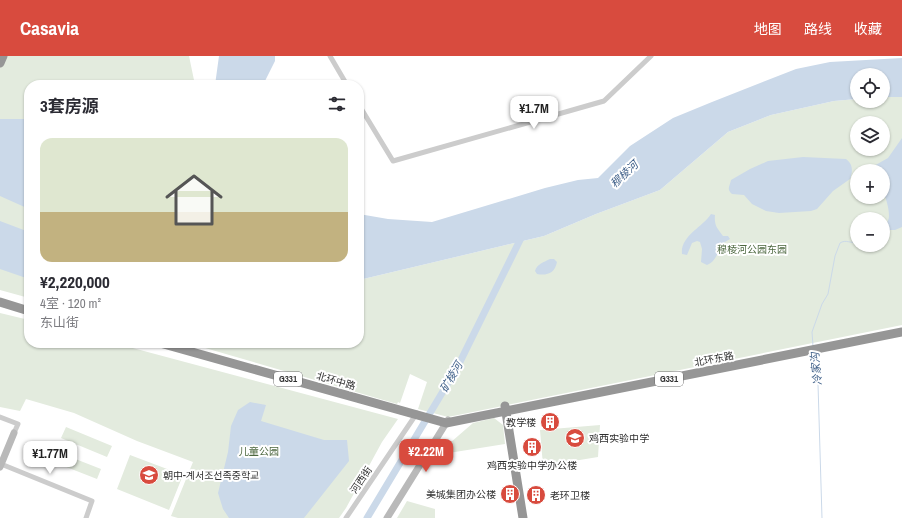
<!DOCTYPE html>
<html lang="zh">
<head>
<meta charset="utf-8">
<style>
	:root { --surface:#fff; --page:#f2f2f3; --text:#2b2b33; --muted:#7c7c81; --line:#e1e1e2; --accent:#d84b3e }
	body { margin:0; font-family:"Archivo Narrow","Noto Sans SC","Noto Sans KR",sans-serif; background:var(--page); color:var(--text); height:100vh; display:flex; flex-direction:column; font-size:15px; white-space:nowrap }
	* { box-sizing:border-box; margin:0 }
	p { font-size:13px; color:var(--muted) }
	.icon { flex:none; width:22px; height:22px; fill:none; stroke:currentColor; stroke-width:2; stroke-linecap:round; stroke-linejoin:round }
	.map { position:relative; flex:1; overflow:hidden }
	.details { position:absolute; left:24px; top:24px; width:340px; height:268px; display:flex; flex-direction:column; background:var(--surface); border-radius:16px; box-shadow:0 1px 3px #0004 }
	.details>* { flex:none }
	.fabs { position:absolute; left:850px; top:12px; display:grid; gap:8px }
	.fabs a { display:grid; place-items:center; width:40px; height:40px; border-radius:50%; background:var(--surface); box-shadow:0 1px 3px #0004; font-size:20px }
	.price { position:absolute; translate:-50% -34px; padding:0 9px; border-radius:8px; background:#fff; color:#222; font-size:13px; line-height:26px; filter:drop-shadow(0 1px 2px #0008) }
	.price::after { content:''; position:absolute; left:50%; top:24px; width:12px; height:9px; margin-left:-6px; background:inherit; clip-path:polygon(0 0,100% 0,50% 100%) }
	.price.selected { background:var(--accent); color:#fff }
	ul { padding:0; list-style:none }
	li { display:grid; align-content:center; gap:8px; height:212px; padding:0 16px }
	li+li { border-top:1px solid var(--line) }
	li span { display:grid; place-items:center; height:124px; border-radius:12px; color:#555 }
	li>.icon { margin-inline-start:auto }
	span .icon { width:72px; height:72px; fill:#fffc; stroke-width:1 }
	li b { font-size:17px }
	h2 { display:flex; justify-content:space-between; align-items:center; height:48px; padding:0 16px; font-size:17px }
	header { display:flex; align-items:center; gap:24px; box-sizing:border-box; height:56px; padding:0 20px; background:var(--accent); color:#fff }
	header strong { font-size:19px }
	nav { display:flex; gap:22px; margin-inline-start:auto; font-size:14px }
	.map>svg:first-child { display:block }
	.green { fill:#e3ebde; fill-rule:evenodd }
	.water { fill:#cbd9e9 }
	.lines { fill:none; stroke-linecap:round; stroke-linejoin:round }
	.stream { stroke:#cbd9e9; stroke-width:1 }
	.river { stroke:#cbd9e9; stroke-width:7 }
	.street { stroke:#ccc; stroke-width:5 }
	.secondary { stroke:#b9b9b9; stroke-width:7 }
	.highway { stroke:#969696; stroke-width:9 }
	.labels { text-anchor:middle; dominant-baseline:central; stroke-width:4; stroke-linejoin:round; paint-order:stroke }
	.shield { fill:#fff; stroke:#6d6d6d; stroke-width:1 }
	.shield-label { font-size:9px; font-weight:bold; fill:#2f2f2f }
	.park-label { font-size:10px; fill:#4c673f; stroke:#fff }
	.street-label { font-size:10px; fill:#2f2f2f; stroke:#fff }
	.poi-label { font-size:10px; fill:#2f2f2f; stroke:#fff; text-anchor:start }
	.water-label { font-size:11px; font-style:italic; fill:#43638b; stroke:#fff }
</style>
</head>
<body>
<header>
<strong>Casavia</strong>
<nav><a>地图</a><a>路线</a><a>收藏</a></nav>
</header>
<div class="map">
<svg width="902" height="462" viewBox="0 0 902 462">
	<rect width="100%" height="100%" fill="#fff"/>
	<path class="green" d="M0,0H189L195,29H29V242L0,234Z
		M893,40L902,41V269L448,361L418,353L427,326L410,318L400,347L398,346L397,348L188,287H359V224L544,180L596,158L660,134L728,76L771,59L834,45L857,43V45H883V41ZM857,67H883V93H857ZM857,115H883V141H857ZM857,163H883V189H857Z
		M0,257L29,264V287H114L398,363L382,386L346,452L339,462H178L171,460L193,406L137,385L74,357L26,343L20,355L0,351Z
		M494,362L503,369L505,388L436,399L473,367Z
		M600,369L598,401L543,410L540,374Z
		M66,371L112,390L107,401L61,382Z
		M55,395L101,413L97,423L51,405Z
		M130,399L183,419L169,454L117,433Z
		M407,445L435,453V462H397Z"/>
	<path class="water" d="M219,0H275V5L263,29H215Z
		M902,2V41H883V19H857V43L834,45L771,59L728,76L660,134L596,158L544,180L359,224V158L388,163L432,166L545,132L578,124L598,122L630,90L673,62L712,46L796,13L830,6Z
		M29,55V153L0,140V63H24Z
		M902,82V171L895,174H884C884,169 889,166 889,160C889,151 886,143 883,135C882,129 883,121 883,115H871L872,111L888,102Z
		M803,101L846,103C853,108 853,115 850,123L833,135L817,153L811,155L779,157L766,155L752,148L744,139L732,138C726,133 730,130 731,124L750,113L768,105Z
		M711,158L715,159C714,169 717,172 723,180H728L730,183L720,189C718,197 716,205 707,209L701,206L702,193L700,186L697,185L692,187L687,199L682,198C680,180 703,171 711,158Z
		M0,165L29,176V223L0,213Z
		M550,203H554L557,206C555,217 547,220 537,218L535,215C537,208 544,206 550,203Z
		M250,346L266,349L261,365L324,384H347L349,405L304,462H229L223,453L218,437L228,396L231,370L238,354Z"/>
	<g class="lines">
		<path class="stream" d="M813,290L812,276L822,248L828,238L835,200L840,187C846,183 851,188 857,186
			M814,297L818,328L822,462"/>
		<path class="river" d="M367,462L457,312L523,178"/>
		<path class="street" d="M330,0L347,29
			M359,49L393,105L604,45L651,0
			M0,361L18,368L14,377
			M1,408L92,445L86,462
			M346,462L417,357"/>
		<path class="secondary" d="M0,411L14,377
			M387,462L448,364"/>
		<path class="highway" d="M0,7L3,0
			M0,246L29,255
			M160,287L446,367L902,276
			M505,350L523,462"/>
	</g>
	<defs>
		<symbol id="building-disc" viewBox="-11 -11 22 22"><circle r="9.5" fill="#d84b3e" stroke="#fff"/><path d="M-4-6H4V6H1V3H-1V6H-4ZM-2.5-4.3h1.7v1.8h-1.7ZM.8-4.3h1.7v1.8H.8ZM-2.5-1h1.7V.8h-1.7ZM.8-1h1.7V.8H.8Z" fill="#fff"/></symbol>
		<symbol id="school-disc" viewBox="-11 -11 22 22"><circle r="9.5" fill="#d84b3e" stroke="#fff"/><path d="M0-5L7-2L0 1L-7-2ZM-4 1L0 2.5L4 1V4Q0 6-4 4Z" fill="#fff"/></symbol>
	</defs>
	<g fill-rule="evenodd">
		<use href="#building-disc" x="539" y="355" width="22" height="22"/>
		<use href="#school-disc" x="564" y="371" width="22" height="22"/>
		<use href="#building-disc" x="521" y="380" width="22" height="22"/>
		<use href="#school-disc" x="138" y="408" width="22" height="22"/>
		<use href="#building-disc" x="499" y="427" width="22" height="22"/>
		<use href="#building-disc" x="525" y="428" width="22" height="22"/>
	</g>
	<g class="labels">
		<g class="shield">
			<rect x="274" y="316" width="28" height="14" rx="3"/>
			<rect x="655" y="316" width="28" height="14" rx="3"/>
		</g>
		<g class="shield-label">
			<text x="288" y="323">G331</text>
			<text x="669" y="323">G331</text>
		</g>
		<g class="park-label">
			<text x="752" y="193">穆棱河公园东园</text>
			<text x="259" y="395">儿童公园</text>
		</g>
		<g class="street-label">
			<text transform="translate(714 303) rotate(-11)">北环东路</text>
			<text transform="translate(336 325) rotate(16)">北环中路</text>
			<text transform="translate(361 424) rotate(-56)">河西街</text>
		</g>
		<g class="poi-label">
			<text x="536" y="366" text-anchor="end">教学楼</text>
			<text x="589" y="382">鸡西实验中学</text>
			<text x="532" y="409" text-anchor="middle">鸡西实验中学办公楼</text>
			<text x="163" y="419">朝中-계서조선족중학교</text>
			<text x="496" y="438" text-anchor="end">美城集团办公楼</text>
			<text x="550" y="439">老环卫楼</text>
		</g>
		<g class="water-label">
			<text transform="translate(624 118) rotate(-43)">穆棱河</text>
			<text transform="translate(816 313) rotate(-96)">冷家沟</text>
			<text transform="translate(451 321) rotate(-60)">矿棱河</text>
		</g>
	</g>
</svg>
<div class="fabs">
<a><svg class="icon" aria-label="locate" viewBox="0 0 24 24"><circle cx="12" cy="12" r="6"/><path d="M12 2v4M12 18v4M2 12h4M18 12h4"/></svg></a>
<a><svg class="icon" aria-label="layers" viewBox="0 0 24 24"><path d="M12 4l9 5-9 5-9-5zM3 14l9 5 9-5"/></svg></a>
<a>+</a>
<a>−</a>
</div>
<b class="price" style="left:534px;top:74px">¥1.7M</b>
<b class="price selected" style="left:426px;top:417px">¥2.22M</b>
<b class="price" style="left:50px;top:419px">¥1.77M</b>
<section class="details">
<h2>3套房源<svg class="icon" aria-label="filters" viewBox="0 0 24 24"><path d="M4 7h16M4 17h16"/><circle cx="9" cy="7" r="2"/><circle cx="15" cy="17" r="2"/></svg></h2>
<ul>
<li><span style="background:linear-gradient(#dfe7d0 60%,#c2b280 0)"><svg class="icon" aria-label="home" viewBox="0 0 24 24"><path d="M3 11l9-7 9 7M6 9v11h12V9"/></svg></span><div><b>¥2,220,000</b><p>4室 · 120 m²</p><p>东山街</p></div></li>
</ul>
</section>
</div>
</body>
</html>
